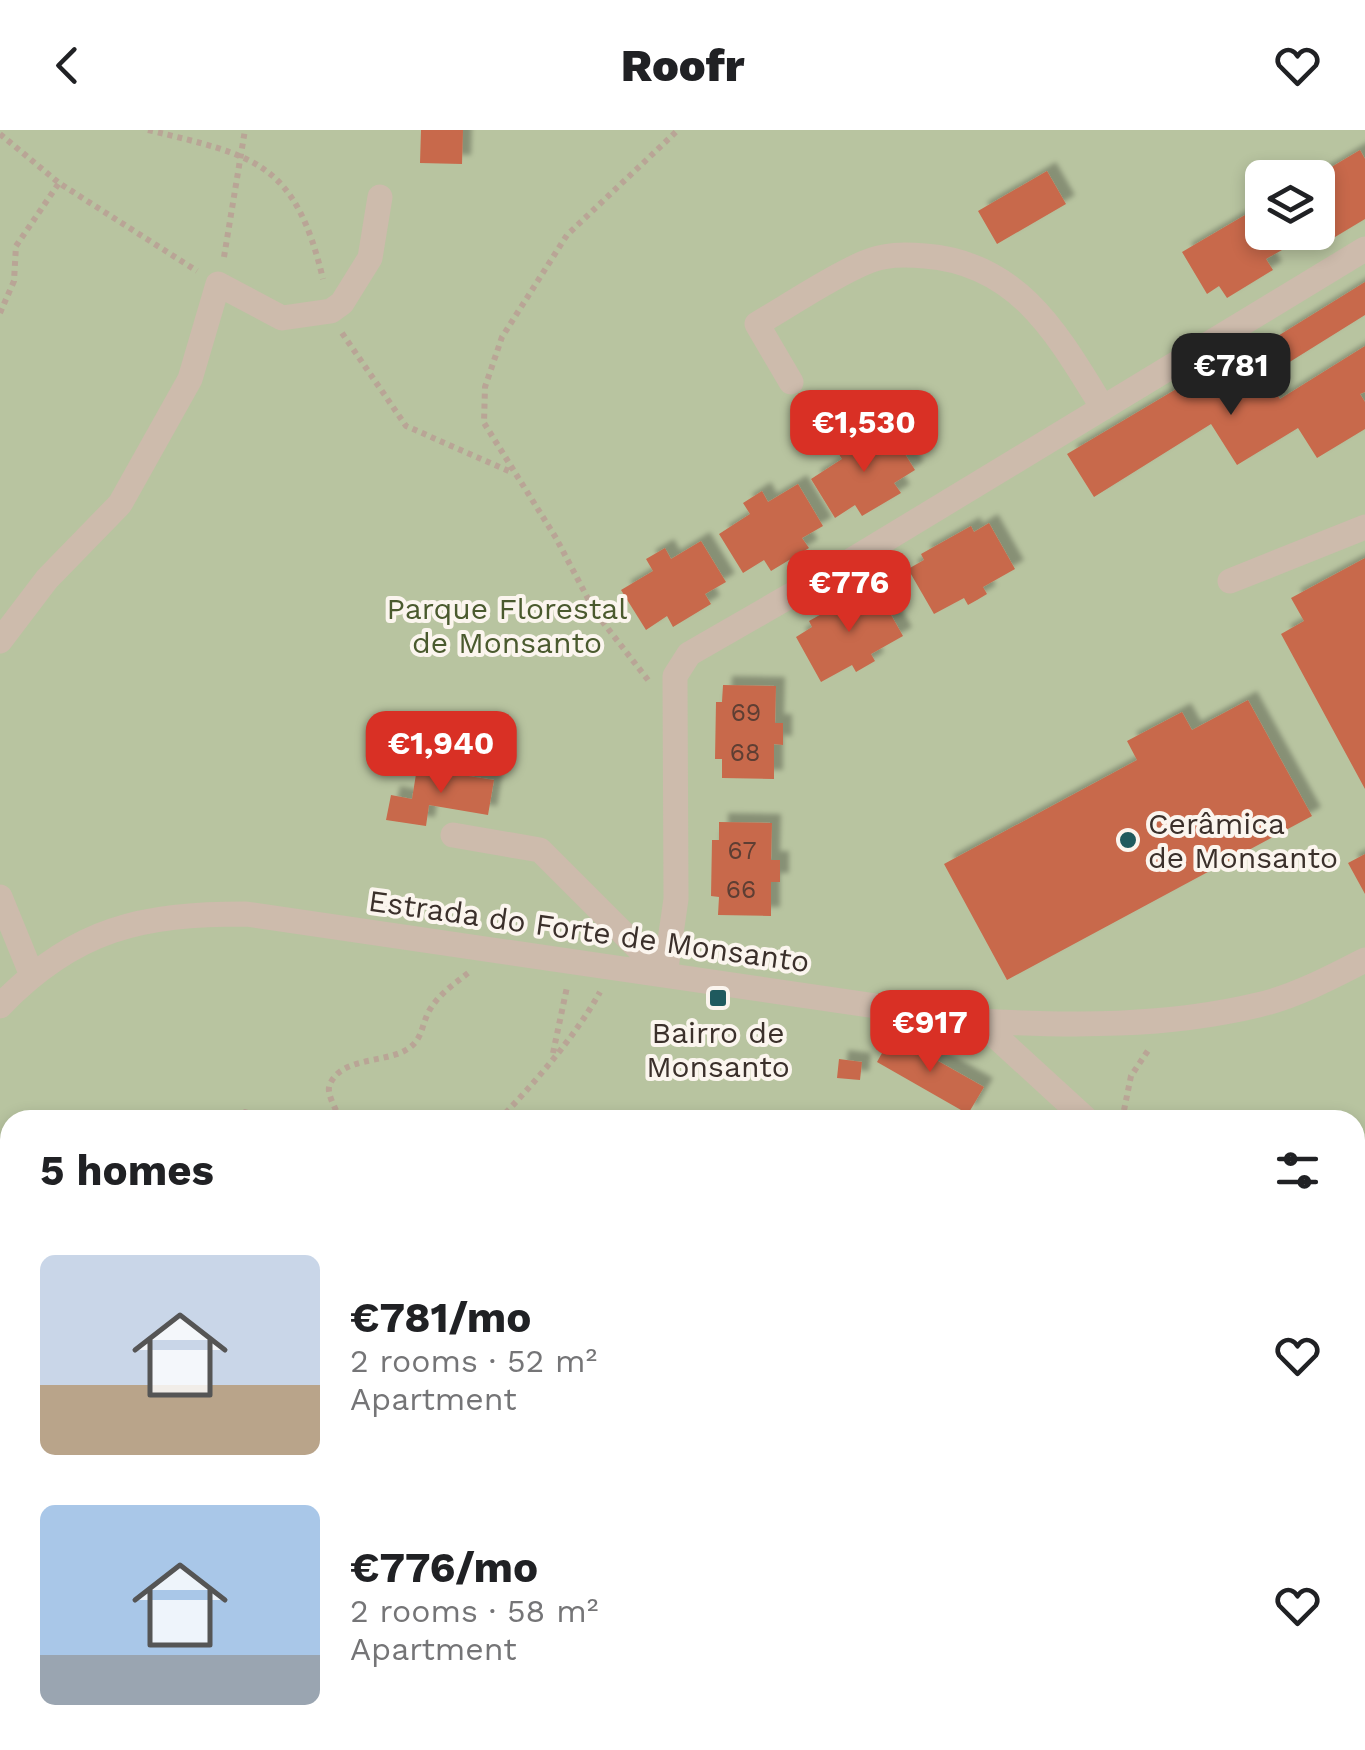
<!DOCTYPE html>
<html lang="en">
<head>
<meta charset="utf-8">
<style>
	:root { --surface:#fff; --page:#f6f6f6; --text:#202124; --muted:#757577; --accent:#d93025 }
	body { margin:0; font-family:"Work Sans",sans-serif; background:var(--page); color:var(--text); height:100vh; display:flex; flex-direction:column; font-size:38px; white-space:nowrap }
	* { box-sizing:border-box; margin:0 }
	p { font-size:32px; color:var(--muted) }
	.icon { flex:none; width:55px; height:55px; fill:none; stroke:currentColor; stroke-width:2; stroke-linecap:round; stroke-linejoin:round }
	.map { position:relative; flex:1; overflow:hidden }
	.sheet { position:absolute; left:0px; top:980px; width:1365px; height:640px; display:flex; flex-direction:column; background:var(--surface); border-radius:30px 30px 0 0; box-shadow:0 5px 15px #0003 }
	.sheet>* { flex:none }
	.buttons { position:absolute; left:1245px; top:30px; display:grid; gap:20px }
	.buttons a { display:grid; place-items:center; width:90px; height:90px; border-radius:15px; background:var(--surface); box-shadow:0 5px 15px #0003; font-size:50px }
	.price { position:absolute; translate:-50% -85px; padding:0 22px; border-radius:20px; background:var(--accent); color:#fff; font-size:32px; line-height:65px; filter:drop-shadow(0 2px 5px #0008) }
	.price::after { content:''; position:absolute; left:50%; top:60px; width:30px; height:22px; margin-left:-15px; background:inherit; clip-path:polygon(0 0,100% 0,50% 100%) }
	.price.selected { background:#222; color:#fff }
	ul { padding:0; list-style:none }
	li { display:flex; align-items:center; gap:30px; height:250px; padding:0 40px }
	li span { display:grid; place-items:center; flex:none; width:280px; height:200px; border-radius:15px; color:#555 }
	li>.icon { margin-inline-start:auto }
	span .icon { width:120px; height:120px; fill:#fffc; stroke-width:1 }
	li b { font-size:42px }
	h2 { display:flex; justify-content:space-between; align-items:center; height:120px; padding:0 40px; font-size:42px }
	header { display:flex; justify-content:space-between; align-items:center; height:130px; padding:0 40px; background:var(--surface); font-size:45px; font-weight:800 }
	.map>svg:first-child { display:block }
	.green { fill:#b8c4a0; fill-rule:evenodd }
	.building { fill:#c8694b; filter:url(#shadow) }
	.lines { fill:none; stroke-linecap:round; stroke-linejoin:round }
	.path { stroke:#b9a596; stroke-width:6; stroke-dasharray:5 5; stroke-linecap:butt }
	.minor { stroke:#cdbbac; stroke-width:25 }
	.poi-dot { fill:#1f5a5e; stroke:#fbf5ee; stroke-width:4 }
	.labels { text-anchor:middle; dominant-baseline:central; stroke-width:8; stroke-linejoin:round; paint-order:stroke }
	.number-label { font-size:25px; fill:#5e3e33 }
	.park-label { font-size:30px; fill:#4a5a2e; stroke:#fbf5ee }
	.poi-label { font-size:30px; fill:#3b302b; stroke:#fbf5ee; text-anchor:start }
	.street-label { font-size:30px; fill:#3b302b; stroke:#fbf5ee }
</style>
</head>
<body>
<header><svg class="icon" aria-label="back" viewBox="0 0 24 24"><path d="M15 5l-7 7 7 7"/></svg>Roofr<svg class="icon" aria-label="heart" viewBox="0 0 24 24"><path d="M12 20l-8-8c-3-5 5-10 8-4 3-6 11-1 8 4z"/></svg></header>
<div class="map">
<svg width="1365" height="1620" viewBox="0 0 1365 1620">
	<defs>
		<filter id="shadow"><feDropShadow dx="9" dy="-9" stdDeviation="2.5" flood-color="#0004"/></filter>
	</defs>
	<rect width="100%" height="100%" fill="#f4ebe1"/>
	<path class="green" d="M0,0H1365V1620H0ZM1262,48H1318V102H1262ZM10,990H1355V1610H10Z"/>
	<path class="building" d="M421,0H463L462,34L420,33Z
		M1360,20L1365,29V89L1330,110L1323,98L1318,101V45Z
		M1047,41L1066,74L997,114L978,81Z
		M1257,78L1262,102H1271L1282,120L1266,129L1273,140L1227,168L1219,156L1207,164L1182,122Z
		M1365,152V185L1288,233L1273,209Z
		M1365,216V262L1360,264L1365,272V299L1317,328L1298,298L1237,335L1211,294L1094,367L1067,324L1247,217L1280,269Z
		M890,300L915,340L894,353L901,363L862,386L855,375L835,388L811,349L842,329L835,318L854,307L860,317Z
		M798,354L823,396L802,408L809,418L771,441L764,430L743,443L719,404L750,384L743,373L762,361L768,372Z
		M989,393L1015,439L983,457L987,464L977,470L968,475L964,468L934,484L908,439L924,430L921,424L971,396L974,402Z
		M701,411L726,452L705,464L711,474L673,497L667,486L646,500L621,460L653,441L646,429L665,418L671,429Z
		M1365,428V659L1281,504L1304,491L1291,468Z
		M877,460L903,506L871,524L875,531L856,542L852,535L821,552L796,507L812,497L809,491L859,463L862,469Z
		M723,555L776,556L775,593H783V615L774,614V649L722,648V629H715L716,572H722Z
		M1248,570L1312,686L1007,850L944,734L1137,630L1127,611L1182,582L1192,600Z
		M417,638L494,650L488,685L429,675L426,696L386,690L391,665L412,669Z
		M719,692L772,693L771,730H780V752H771V786L718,785L719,767L711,766L712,710H719Z
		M1365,724V764L1348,733Z
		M892,905L984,957L968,984L877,932Z
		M839,929L862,932L860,950L837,948Z"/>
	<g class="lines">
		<path class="path" d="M148,0C256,26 295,32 323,149
			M0,4L59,53L197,141
			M224,127L245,0
			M0,183L14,151L16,116L59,53
			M342,203L406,296L511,342
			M648,550L595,482L556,408L484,293L485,257L502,207L567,105L678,0
			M553,923L567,857
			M226,990L245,982L269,990
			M339,990C338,980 325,964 330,954C342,927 384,933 406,920C423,910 421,896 429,881C438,865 454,854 468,843
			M499,990C535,952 575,907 600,862
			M1122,990L1131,946L1149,919
			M0,1125L10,1109
			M0,1397L10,1402
			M66,1620L69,1610"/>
		<path class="minor" d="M791,252L757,194C792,174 827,149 864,133C884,124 904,124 925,126C1019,133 1058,205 1103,278
			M1230,451L1365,397
			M0,511L47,449L120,374L190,249L218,154L282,188L331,181L342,173L370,128L380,67
			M453,705L540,720L665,845
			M0,767L31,843
			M665,845L676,769L675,546L689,524L847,433L1365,119
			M0,876C75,798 142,784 246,784L979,891C1072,896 1166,897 1258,875C1294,867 1332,847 1365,830
			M979,891L1087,990
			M812,1620L817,1610"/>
	</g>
	<g class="poi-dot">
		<circle cx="1128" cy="710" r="10"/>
		<rect x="708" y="858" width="20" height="20" rx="5"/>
	</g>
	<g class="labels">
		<g class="number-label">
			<text x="746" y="582">69</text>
			<text x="745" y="622">68</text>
			<text x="742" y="720">67</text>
			<text x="741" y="759">66</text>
		</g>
		<g class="park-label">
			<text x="507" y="478">Parque Florestal<tspan x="507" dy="34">de Monsanto</tspan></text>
		</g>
		<g class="poi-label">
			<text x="1148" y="693">Cerâmica<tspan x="1148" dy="34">de Monsanto</tspan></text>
			<text x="718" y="902" text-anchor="middle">Bairro de<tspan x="718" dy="34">Monsanto</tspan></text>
		</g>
		<g class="street-label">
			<text transform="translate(589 801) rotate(8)">Estrada do Forte de Monsanto</text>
		</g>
	</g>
</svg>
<div class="buttons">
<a><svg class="icon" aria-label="layers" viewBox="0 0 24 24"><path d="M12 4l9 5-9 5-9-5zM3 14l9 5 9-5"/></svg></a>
</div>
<b class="price selected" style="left:1231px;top:288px">€781</b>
<b class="price" style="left:864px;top:345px">€1,530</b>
<b class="price" style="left:849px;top:505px">€776</b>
<b class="price" style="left:441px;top:666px">€1,940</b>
<b class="price" style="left:930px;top:945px">€917</b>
<section class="sheet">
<h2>5 homes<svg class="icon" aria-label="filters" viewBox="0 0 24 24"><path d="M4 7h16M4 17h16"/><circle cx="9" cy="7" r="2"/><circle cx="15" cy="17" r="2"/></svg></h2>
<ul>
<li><span style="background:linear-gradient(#c9d6e8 65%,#b9a48a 0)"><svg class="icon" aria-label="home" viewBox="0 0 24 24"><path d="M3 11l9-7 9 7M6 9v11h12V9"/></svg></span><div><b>€781/mo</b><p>2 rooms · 52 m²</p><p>Apartment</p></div><svg class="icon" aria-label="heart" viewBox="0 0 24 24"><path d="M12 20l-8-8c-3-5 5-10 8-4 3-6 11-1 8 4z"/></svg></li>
<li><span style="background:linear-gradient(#a9c7e8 75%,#9aa5b1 0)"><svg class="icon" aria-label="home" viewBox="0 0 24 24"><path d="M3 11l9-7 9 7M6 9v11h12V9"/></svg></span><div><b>€776/mo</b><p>2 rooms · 58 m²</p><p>Apartment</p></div><svg class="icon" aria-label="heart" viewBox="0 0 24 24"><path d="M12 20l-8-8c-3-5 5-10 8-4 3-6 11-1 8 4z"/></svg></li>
</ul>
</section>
</div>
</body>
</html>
